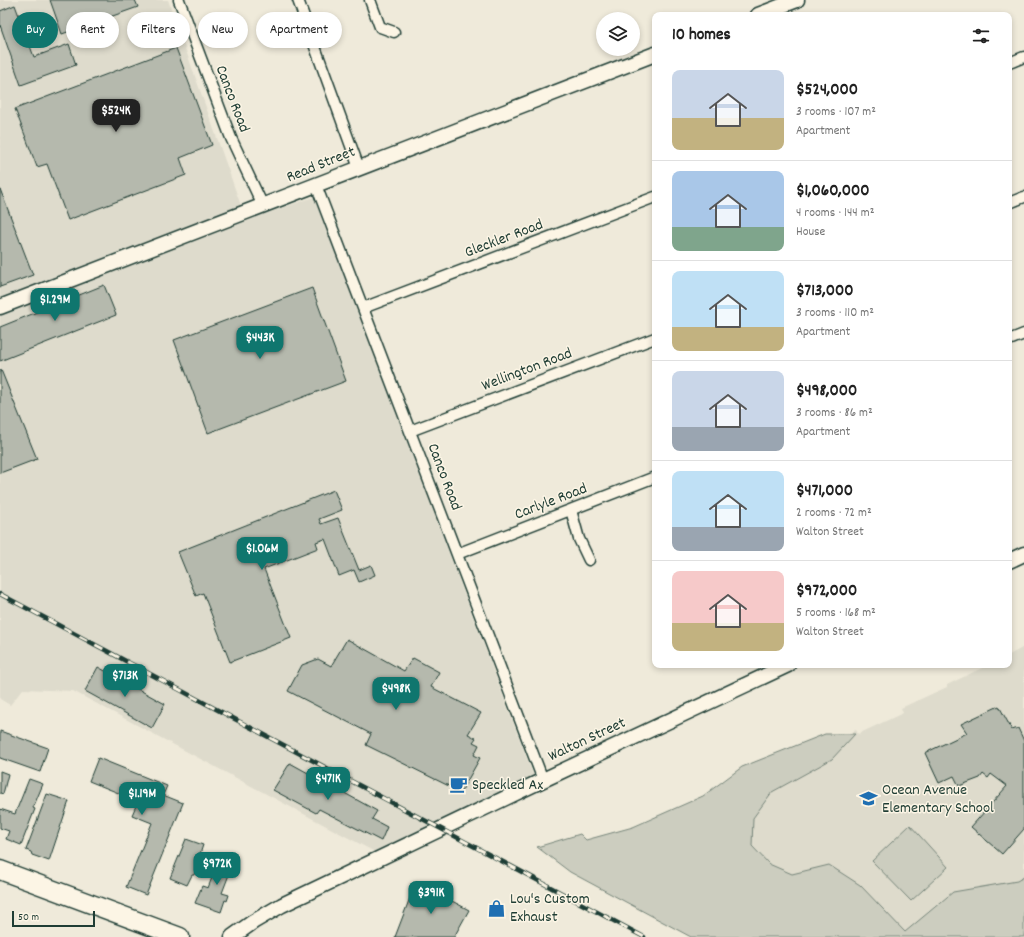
<!DOCTYPE html>
<html lang="en">
<head>
<meta charset="utf-8">
<style>
	:root { --surface:#fff; --page:#f6f6f6; --text:#222; --muted:#767676; --line:#e0e0e0; --accent:#0f766e }
	body { margin:0; font-family:Dekko,sans-serif; background:var(--page); color:var(--text); height:100vh; display:flex; flex-direction:column; font-size:15px; white-space:nowrap }
	* { box-sizing:border-box; margin:0 }
	p { font-size:13px; color:var(--muted) }
	.icon { flex:none; width:22px; height:22px; fill:none; stroke:currentColor; stroke-width:2; stroke-linecap:round; stroke-linejoin:round }
	.map { position:relative; flex:1; overflow:hidden }
	.sheet { position:absolute; left:652px; top:12px; width:360px; height:656px; display:flex; flex-direction:column; background:var(--surface); border-radius:8px; box-shadow:0 2px 6px #0003 }
	.sheet>* { flex:none }
	.top-card { position:absolute; left:12px; top:12px; width:380px; height:36px; display:flex; gap:8px }
	.buttons { position:absolute; left:596px; top:12px; display:grid; gap:8px }
	.buttons a { display:grid; place-items:center; width:44px; height:44px; border-radius:50%; background:var(--surface); box-shadow:0 2px 6px #0003; font-size:20px }
	.scale { position:absolute; left:12px; bottom:10px; width:83px; box-sizing:border-box; padding-left:4px; border:2px solid #1f3d34; border-top:0; font-size:11px; line-height:14px; white-space:nowrap; color:#1f3d34; -webkit-text-stroke:3px #fcf5e5; paint-order:stroke }
	.price { position:absolute; translate:-50% -34px; padding:0 9px; border-radius:8px; background:var(--accent); color:#fff; font-size:13px; line-height:26px; filter:drop-shadow(0 1px 2px #0008) }
	.price::after { content:''; position:absolute; left:50%; top:24px; width:12px; height:9px; margin-left:-6px; background:inherit; clip-path:polygon(0 0,100% 0,50% 100%) }
	.price.on { background:#222; color:#fff }
	ul { padding:0; list-style:none }
	li { display:flex; align-items:center; gap:12px; height:100px; padding:0 20px }
	li+li { border-top:1px solid var(--line) }
	li span { display:grid; place-items:center; flex:none; width:112px; height:80px; border-radius:8px; color:#555 }
	li>.icon { margin-inline-start:auto }
	span .icon { width:48px; height:48px; fill:#fffc; stroke-width:1 }
	li b { font-size:17px }
	h2 { display:flex; justify-content:space-between; align-items:center; height:48px; padding:0 20px; font-size:17px }
	.pill { padding:0 14px; border-radius:18px; background:var(--surface); box-shadow:0 2px 6px #0003; font-size:14px; line-height:36px }
	.pill.on { background:var(--accent); color:#fff }
	.map>svg:first-child { display:block }
	.built { fill:#dedbcc }
	.green { fill:#cccdbf; stroke:#76857a }
	.building { fill:#b5b9ad; stroke:#1f3d34 }
	.lines { fill:none; stroke-linecap:round; stroke-linejoin:round }
	.street-casing { stroke:#1f3d34; stroke-width:13 }
	.secondary-casing { stroke:#1f3d34; stroke-width:17 }
	.highway-casing { stroke:#1f3d34; stroke-width:21 }
	.street { stroke:#fcf5e5; stroke-width:10 }
	.secondary { stroke:#fcf5e5; stroke-width:14 }
	.highway { stroke:#fcf5e5; stroke-width:18 }
	.rail-casing { stroke:#1f3d34; stroke-width:4.5 }
	.rail { stroke:#fcf5e5; stroke-width:3; stroke-dasharray:9; stroke-linecap:butt }
	.labels { text-anchor:middle; dominant-baseline:central; stroke-width:3; stroke-linejoin:round; paint-order:stroke }
	.street-label { font-size:16px; fill:#1f3d34; stroke:#fcf5e5 }
	.poi-label { font-size:16px; fill:#1f3d34; stroke:#fcf5e5; text-anchor:start }
</style>
</head>
<body>
<div class="map">
<svg width="1024" height="937" viewBox="0 0 1024 937">
	<rect width="100%" height="100%" fill="#efeada"/>
	<filter id="ink" filterUnits="userSpaceOnUse"><feTurbulence type="fractalNoise" baseFrequency=".025" numOctaves="2"/><feDisplacementMap in="SourceGraphic" scale="8" xChannelSelector="R" yChannelSelector="G"/><feConvolveMatrix kernelMatrix="1 2 1 2 8 2 1 2 1" color-interpolation-filters="sRGB"/></filter>
	<g filter="url(#ink)">
		<path class="built" d="M0,0H168L246,220L314,197L534,777L375,852L73,691L23,689L10,705L0,699Z
			M1024,647V936L716,937L580,864L856,730L858,734L903,713L901,708L947,687V685L988,665H1009V655Z"/>
		<path class="green" d="M825,734H855L832,759L772,792L753,818L752,846L769,864L792,874L829,865L860,885L905,932L953,892L1017,881L1024,877V937H691L570,872L537,847L580,834L586,840L633,827L703,796L742,767Z
			M910,825L948,867L911,901L872,861Z"/>
		<path class="building" d="M50,0H135L138,7L62,34Z
			M15,5L34,57L69,44L76,65L21,85L0,25V11Z
			M176,48L212,145L180,158L186,175L68,220L47,164L37,167L15,109Z
			M0,189L33,275L0,287Z
			M104,285L116,315L0,361V327Z
			M312,288L346,381L208,433L174,340Z
			M1,370L37,459L0,473V371Z
			M334,490L342,510L319,519L321,524L338,518L359,570L371,565L375,575L359,582L354,570L339,576L325,539L316,542L318,548L264,569L291,638L230,662L203,593L196,596L178,552Z
			M347,639L404,671L413,658L439,672L431,687L481,713L468,734L476,738L473,742L479,745L474,755L480,758L461,792L366,745L371,734L288,691L302,665L318,659L331,666Z
			M98,667L165,704L152,728L85,691Z
			M999,706L1012,730L1018,728L1024,741V829L1002,854L971,827L1007,786L991,774L988,778L983,774L980,778L959,786L954,776L939,783L925,753L967,733L961,724Z
			M0,731L48,748L40,772L0,758Z
			M98,758L167,786L163,795L183,803L146,895L126,887L152,823L132,815L138,801L89,781Z
			M290,763L377,811L372,819L387,827L381,841L319,809L316,813L273,790Z
			M0,771L8,774L3,794L0,793Z
			M29,779L43,784L33,808L35,809L21,845L6,839L9,831L0,828V809L15,814Z
			M47,794L69,801L49,861L32,855L31,852L26,850Z
			M186,839L203,845L198,860L200,861L194,875H192L187,885L170,878Z
			M221,854L235,859L222,893L229,895L227,901L225,900L221,912L195,903L202,886L208,888Z
			M416,882L469,910L454,937H395Z"/>
		<g class="lines">
			<defs>
				<path id="street" d="M179,0L231,138L263,206
					M298,0L359,168
					M370,0L380,27L394,32
					M1009,63L1024,57
					M316,185L543,780
					M1009,203L1024,197
					M363,308L655,197
					M1009,340L1024,334
					M410,431L655,338
					M571,510L579,539L589,560
					M457,554L655,477"/>
				<path id="secondary" d="M758,15L797,0
					M0,307L655,54
					M1009,561L1024,554
					M232,937L253,922L282,905L543,780L788,665"/>
				<path id="highway" d="M0,870L180,937"/>
			</defs>
			<use href="#street" class="street-casing"/>
			<use href="#secondary" class="secondary-casing"/>
			<use href="#highway" class="highway-casing"/>
			<use href="#street" class="street"/>
			<use href="#secondary" class="secondary"/>
			<use href="#highway" class="highway"/>
			<defs>
				<path id="rail" d="M0,594L644,937"/>
			</defs>
			<use href="#rail" class="rail-casing"/>
			<use href="#rail" class="rail"/>
		</g>
	</g>
	<defs>
		<symbol id="cafe-bare" viewBox="-9 -9 18 18"><path d="M-5.5-4.5H6V0H3Q3 3.5 0 3.5H-2.5Q-5.5 3.5-5.5 0ZM3-3.2v2h1.7v-2ZM-6 4.5H4V6H-6Z" fill="#1f6fb2" stroke="#fcf5e5" stroke-width="2.5" paint-order="stroke"/></symbol>
		<symbol id="school-bare" viewBox="-9 -9 18 18"><path d="M0-5L7-2L0 1L-7-2ZM-4 1L0 2.5L4 1V4Q0 6-4 4Z" fill="#1f6fb2" stroke="#fcf5e5" stroke-width="2.5" paint-order="stroke"/></symbol>
		<symbol id="shop-bare" viewBox="-9 -9 18 18"><path d="M-5-2.5h2.3a2.7 3.5 0 0 1 5.4 0H5L5.5 6h-11ZM-1.5-2.5h3a1.5 2.3 0 0 0-3 0Z" fill="#1f6fb2" stroke="#fcf5e5" stroke-width="2.5" paint-order="stroke"/></symbol>
	</defs>
	<g fill-rule="evenodd">
		<use href="#cafe-bare" x="446" y="772" width="25" height="25"/>
		<use href="#school-bare" x="856" y="786" width="25" height="25"/>
		<use href="#shop-bare" x="484" y="896" width="25" height="25"/>
	</g>
	<g class="labels">
		<g class="street-label">
			<text transform="translate(232 99) rotate(69)">Canco Road</text>
			<text transform="translate(321 165) rotate(-22)">Read Street</text>
			<text transform="translate(504 239) rotate(-21)">Gleckler Road</text>
			<text transform="translate(527 370) rotate(-21)">Wellington Road</text>
			<text transform="translate(444 477) rotate(69)">Canco Road</text>
			<text transform="translate(551 502) rotate(-21)">Carlyle Road</text>
			<text transform="translate(587 740) rotate(-25)">Walton Street</text>
		</g>
		<g class="poi-label">
			<text x="472" y="785">Speckled Ax</text>
			<text x="882" y="790">Ocean Avenue<tspan x="882" dy="18">Elementary School</tspan></text>
			<text x="510" y="899">Lou's Custom<tspan x="510" dy="18">Exhaust</tspan></text>
		</g>
	</g>
</svg>
<div class="buttons">
<a><svg class="icon" aria-label="layers" viewBox="0 0 24 24"><path d="M12 4l9 5-9 5-9-5zM3 14l9 5 9-5"/></svg></a>
</div>
<div class="scale">50 m</div>
<b class="price on" style="left:116px;top:133px">$524K</b>
<b class="price" style="left:55px;top:322px">$1.29M</b>
<b class="price" style="left:260px;top:360px">$443K</b>
<b class="price" style="left:262px;top:571px">$1.06M</b>
<b class="price" style="left:125px;top:698px">$713K</b>
<b class="price" style="left:396px;top:711px">$498K</b>
<b class="price" style="left:328px;top:801px">$471K</b>
<b class="price" style="left:142px;top:816px">$1.19M</b>
<b class="price" style="left:217px;top:886px">$972K</b>
<b class="price" style="left:431px;top:915px">$391K</b>
<div class="top-card">
<a class="pill on">Buy</a>
<a class="pill">Rent</a>
<a class="pill">Filters</a>
<a class="pill">New</a>
<a class="pill">Apartment</a>
</div>
<section class="sheet">
<h2>10 homes<svg class="icon" aria-label="filters" viewBox="0 0 24 24"><path d="M4 7h16M4 17h16"/><circle cx="9" cy="7" r="2"/><circle cx="15" cy="17" r="2"/></svg></h2>
<ul>
<li><span style="background:linear-gradient(#c9d6e8 60%,#c2b280 0)"><svg class="icon" aria-label="home" viewBox="0 0 24 24"><path d="M3 11l9-7 9 7M6 9v11h12V9"/></svg></span><div><b>$524,000</b><p>3 rooms · 107 m²</p><p>Apartment</p></div></li>
<li><span style="background:linear-gradient(#a9c7e8 70%,#7fa58c 0)"><svg class="icon" aria-label="home" viewBox="0 0 24 24"><path d="M3 11l9-7 9 7M6 9v11h12V9"/></svg></span><div><b>$1,060,000</b><p>4 rooms · 144 m²</p><p>House</p></div></li>
<li><span style="background:linear-gradient(#bfe0f5 70%,#c2b280 0)"><svg class="icon" aria-label="home" viewBox="0 0 24 24"><path d="M3 11l9-7 9 7M6 9v11h12V9"/></svg></span><div><b>$713,000</b><p>3 rooms · 110 m²</p><p>Apartment</p></div></li>
<li><span style="background:linear-gradient(#c9d6e8 70%,#9aa5b1 0)"><svg class="icon" aria-label="home" viewBox="0 0 24 24"><path d="M3 11l9-7 9 7M6 9v11h12V9"/></svg></span><div><b>$498,000</b><p>3 rooms · 86 m²</p><p>Apartment</p></div></li>
<li><span style="background:linear-gradient(#bfe0f5 70%,#9aa5b1 0)"><svg class="icon" aria-label="home" viewBox="0 0 24 24"><path d="M3 11l9-7 9 7M6 9v11h12V9"/></svg></span><div><b>$471,000</b><p>2 rooms · 72 m²</p><p>Walton Street</p></div></li>
<li><span style="background:linear-gradient(#f6c9c9 65%,#c2b280 0)"><svg class="icon" aria-label="home" viewBox="0 0 24 24"><path d="M3 11l9-7 9 7M6 9v11h12V9"/></svg></span><div><b>$972,000</b><p>5 rooms · 168 m²</p><p>Walton Street</p></div></li>
</ul>
</section>
</div>
</body>
</html>
